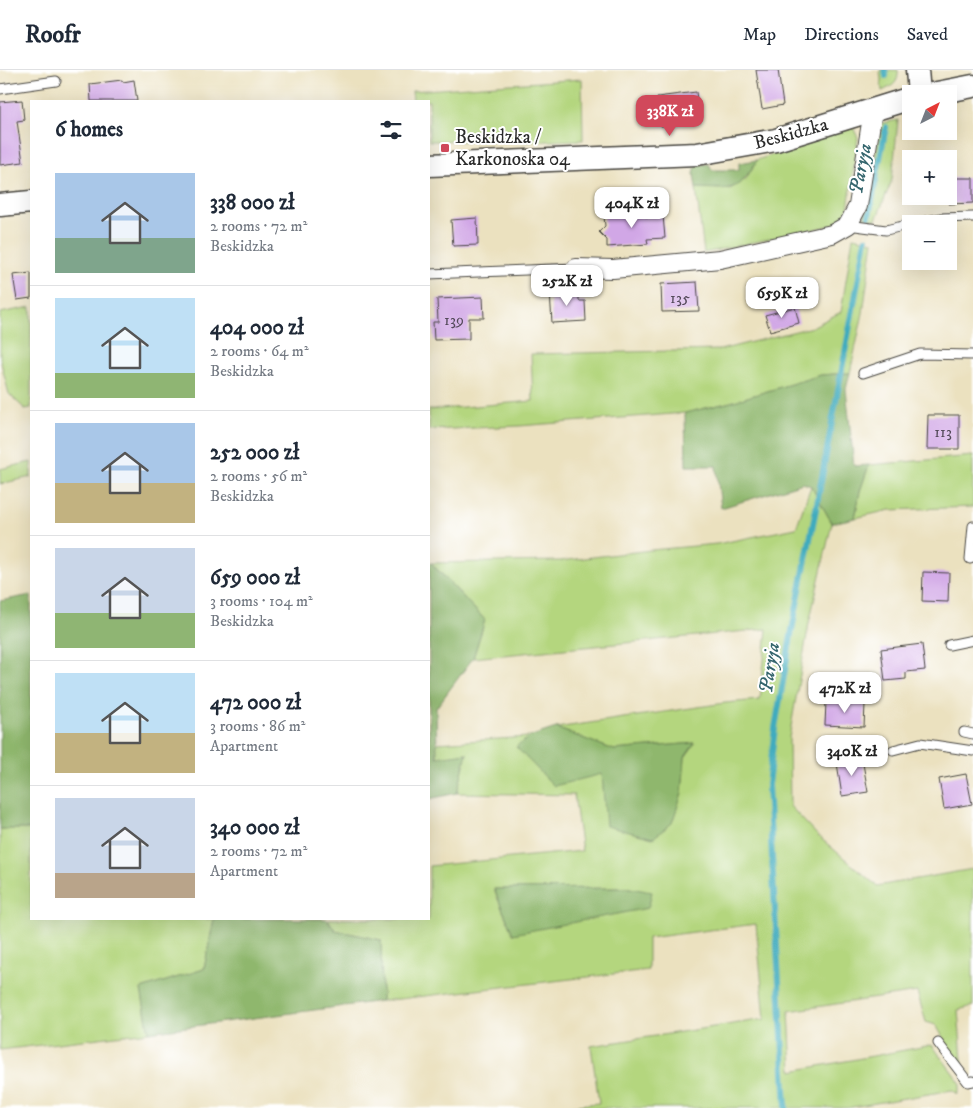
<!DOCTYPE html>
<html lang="en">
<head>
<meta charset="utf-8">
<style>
	:root { --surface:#fff; --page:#f6f6f7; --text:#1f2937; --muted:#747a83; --line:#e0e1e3; --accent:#d1495b }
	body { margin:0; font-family:"IM FELL DW Pica",serif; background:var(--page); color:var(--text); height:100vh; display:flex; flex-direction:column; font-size:19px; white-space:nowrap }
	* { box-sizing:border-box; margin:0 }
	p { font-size:16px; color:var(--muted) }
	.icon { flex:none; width:28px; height:28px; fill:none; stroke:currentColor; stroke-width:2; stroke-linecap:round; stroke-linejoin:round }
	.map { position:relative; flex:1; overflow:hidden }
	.side { position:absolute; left:30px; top:30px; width:400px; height:820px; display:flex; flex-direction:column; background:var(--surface); border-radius:0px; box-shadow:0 5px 20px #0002 }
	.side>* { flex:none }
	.needle { width:32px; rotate:42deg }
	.tools { position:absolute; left:902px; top:15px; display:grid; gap:10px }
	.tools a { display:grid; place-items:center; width:55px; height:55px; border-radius:0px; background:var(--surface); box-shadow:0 5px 20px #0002; font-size:25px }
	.price { position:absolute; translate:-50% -42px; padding:0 11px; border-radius:10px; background:#fff; color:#222; font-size:16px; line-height:32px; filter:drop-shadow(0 1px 2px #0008) }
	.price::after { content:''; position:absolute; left:50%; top:30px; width:15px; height:11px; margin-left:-8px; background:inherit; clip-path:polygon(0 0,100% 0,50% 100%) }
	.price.active { background:var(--accent); color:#fff }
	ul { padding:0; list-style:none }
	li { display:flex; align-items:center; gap:15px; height:125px; padding:0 25px }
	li+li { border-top:1px solid var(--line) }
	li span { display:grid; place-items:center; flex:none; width:140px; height:100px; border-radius:0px; color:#555 }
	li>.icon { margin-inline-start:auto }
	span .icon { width:60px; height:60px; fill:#fffc; stroke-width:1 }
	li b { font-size:21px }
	h2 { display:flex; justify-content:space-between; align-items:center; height:60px; padding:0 25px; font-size:21px }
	header { display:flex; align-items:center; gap:30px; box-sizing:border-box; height:70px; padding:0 25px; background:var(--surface); border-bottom:1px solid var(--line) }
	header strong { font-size:24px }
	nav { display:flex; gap:28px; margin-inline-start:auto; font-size:18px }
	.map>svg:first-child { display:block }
	.green { fill:#b4d67e; stroke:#708054; fill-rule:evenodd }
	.forest { fill:#8fb76d; stroke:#5d714c }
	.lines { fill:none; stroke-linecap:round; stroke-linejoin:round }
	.stream { stroke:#3fabbe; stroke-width:6 }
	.building { fill:#d1a7e6 }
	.service-casing { stroke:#484641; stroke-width:11 }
	.minor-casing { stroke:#484641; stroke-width:20 }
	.tertiary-casing { stroke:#484641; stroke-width:25 }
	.service { stroke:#fff; stroke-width:9 }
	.minor { stroke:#fff; stroke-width:18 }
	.tertiary { stroke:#fff; stroke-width:22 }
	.poi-dot { fill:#d1495b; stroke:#fff; stroke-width:2 }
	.labels { text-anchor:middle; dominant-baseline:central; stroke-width:4; stroke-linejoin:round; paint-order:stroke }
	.number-label { font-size:16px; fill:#544a5a }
	.street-label { font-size:19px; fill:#2b2b2b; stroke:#fff }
	.poi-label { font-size:19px; fill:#2b2b2b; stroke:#fff; text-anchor:start }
	.water-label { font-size:20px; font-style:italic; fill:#34656d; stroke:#fff }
</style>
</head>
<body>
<header>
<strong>Roofr</strong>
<nav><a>Map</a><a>Directions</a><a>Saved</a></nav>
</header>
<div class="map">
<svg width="973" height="1038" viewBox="0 0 973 1038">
	<rect width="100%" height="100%" fill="#fff"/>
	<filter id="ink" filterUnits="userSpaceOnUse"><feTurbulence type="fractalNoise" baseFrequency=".02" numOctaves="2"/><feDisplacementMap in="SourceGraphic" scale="10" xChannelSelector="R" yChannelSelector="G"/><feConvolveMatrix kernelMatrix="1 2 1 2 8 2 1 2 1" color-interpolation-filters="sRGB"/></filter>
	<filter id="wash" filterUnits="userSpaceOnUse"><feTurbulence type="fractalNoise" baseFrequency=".0096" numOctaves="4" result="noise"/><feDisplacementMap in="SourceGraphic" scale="20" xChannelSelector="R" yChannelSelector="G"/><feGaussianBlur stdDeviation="1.12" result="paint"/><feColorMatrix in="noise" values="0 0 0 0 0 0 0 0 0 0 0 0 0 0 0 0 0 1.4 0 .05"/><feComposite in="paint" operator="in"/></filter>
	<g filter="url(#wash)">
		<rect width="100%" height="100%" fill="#ebe1bf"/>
		<path class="green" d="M880,0H898C899,13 893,16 882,21Z
			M582,9L583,70L521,72L429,71V31H413L412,21Z
			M898,50L892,110L876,150L864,148L881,53Z
			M853,57L858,68L848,139L838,154L704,183L696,118L730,119L746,109L757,90Z
			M853,167L873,171L863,243L850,303L821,305L731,332L685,343L519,356L429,360V340L533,331L531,284L720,280L812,257L841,242Z
			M31,237V338L25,339L9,324L0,289V243Z
			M973,386V437L890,440L855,448L860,421L869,395Z
			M31,392V407L0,414V399Z
			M811,416L832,453L809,553L789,668L790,736L818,766L877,816L973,799V936L958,940L963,1002L936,955L926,952L917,922L789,941L792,1001L932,975L961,1014L958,1024L952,1020L847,1038H545L599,1033L591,976L765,949L756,854L648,868V900L382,931L381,870L335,860L328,849H429V796L582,781L574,725L457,723L467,683L437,688L436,673L529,667L516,677L602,704L682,723L685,687L695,673L614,680L556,658L725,633L760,630L767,559L473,588L485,550L431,493L560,491L651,480L717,474L796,458ZM630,818L513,864L494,820V819Z
			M0,759H31V849H214L204,899L141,919L149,962L0,980Z"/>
		<path class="forest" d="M757,90C737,124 732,119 696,118L694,104L696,95L709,94L712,100H739V93Z
			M850,303L846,319L854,396L869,395L860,421L855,448L832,453L811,416L803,413L721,438L716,396H686L685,343L731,332L821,305Z
			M429,493H431L485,550L473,588L436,638L437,687L467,683L457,723L429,729Z
			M31,525V759H0V531Z
			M556,658L614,680L695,673L685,687L682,723L672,753L653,768L606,756L602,704L554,716L516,677L529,667Z
			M630,818L652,822L648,838L513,864L494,819Z
			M214,849H327L335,860L381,870L382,931L149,962L141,919L204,899Z"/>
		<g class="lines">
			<path class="stream" d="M885,0L886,6
				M869,146L886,57
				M786,1038L768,715L775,658L792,560L816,439L866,169"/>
		</g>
		<g id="blocks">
			<path class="building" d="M756,0H778L783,35L762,39Z
				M122,10L123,12L134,10L137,31H91L90,14Z
				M696,22L700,52L661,56L657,27Z
				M22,30L24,50L17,51L23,92L0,95V32Z
				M949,108H973V133L949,134Z
				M645,143L646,147L663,145L665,168L647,169L648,174L607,177V170L599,162L605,156L604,146Z
				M477,148L478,175L453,176L451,150Z
				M31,203V228L17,230L13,205Z
				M697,212L699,241L662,242L661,214Z
				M579,221V231H585L586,251L552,253L550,222Z
				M483,227L484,248H469V269L434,270L433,252H438L437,229Z
				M795,237L799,253L770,261L765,245Z
				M928,345H959V379H927Z
				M923,502L949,503L948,532L922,531Z
				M922,574L925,600L906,602V609L885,611L881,579Z
				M826,632L865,634L864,657L825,655Z
				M862,688L868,722L842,726L837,693Z
				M966,704L972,734L944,739L939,709Z"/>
		</g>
	</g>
	<g filter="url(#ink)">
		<use href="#blocks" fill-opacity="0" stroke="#484641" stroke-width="1"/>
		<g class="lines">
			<defs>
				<path id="service" d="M0,19L56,11
					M913,154L940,148L973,147
					M848,155L886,160L911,154
					M429,204L576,198
					M863,303L920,284L973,285
					M970,489L973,456
					M949,575L973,570
					M964,662L973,664
					M893,680L920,673L973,681
					M938,973L968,1012L973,1011"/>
				<path id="minor" d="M576,198L613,199L720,189L832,164L848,155L858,136L873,40"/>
				<path id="tertiary" d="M917,0L919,24
					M932,24L973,16
					M429,95L697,84L776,70L911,28
					M0,135L31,132"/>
			</defs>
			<use href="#service" class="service-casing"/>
			<use href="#minor" class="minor-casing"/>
			<use href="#tertiary" class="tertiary-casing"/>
			<use href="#service" class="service"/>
			<use href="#minor" class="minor"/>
			<use href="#tertiary" class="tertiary"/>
		</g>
	</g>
	<rect class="poi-dot" x="440" y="73" width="10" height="10" rx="2.5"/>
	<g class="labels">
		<g class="number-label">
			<text x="680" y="228">135</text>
			<text x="454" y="250">139</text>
			<text x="943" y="362">113</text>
		</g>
		<g class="street-label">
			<text transform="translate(791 64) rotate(-15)">Beskidzka</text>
		</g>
		<g class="poi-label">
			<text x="455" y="67">Beskidzka /<tspan x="455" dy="22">Karkonoska 04</tspan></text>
		</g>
		<g class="water-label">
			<text transform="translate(861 99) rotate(-79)">Paryja</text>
			<text transform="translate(770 598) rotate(-81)">Paryja</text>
		</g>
	</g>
</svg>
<div class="tools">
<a><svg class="needle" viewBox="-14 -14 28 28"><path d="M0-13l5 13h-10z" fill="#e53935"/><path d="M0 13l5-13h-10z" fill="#747a83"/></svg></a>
<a>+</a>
<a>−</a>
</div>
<b class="price active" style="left:670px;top:67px">338K zł</b>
<b class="price" style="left:632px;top:159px">404K zł</b>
<b class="price" style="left:567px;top:237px">252K zł</b>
<b class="price" style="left:782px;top:249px">659K zł</b>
<b class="price" style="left:845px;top:644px">472K zł</b>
<b class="price" style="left:852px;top:707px">340K zł</b>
<section class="side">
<h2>6 homes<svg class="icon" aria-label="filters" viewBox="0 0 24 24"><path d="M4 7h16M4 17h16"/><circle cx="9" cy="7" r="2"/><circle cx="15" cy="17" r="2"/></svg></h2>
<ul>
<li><span style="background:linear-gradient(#a9c7e8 65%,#7fa58c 0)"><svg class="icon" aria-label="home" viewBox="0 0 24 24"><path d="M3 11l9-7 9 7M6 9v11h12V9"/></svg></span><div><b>338 000 zł</b><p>2 rooms · 72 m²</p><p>Beskidzka</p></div></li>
<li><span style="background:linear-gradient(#bfe0f5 75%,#8fb573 0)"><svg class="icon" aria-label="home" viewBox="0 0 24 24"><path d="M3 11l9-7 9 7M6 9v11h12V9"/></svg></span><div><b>404 000 zł</b><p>2 rooms · 64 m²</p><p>Beskidzka</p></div></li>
<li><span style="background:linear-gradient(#a9c7e8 60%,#c2b280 0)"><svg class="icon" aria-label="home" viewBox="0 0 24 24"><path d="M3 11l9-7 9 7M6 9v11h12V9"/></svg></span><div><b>252 000 zł</b><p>2 rooms · 56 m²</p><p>Beskidzka</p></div></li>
<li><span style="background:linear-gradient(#c9d6e8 65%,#8fb573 0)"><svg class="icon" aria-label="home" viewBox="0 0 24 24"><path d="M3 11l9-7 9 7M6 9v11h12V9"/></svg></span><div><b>659 000 zł</b><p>3 rooms · 104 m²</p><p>Beskidzka</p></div></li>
<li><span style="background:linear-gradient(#bfe0f5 60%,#c2b280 0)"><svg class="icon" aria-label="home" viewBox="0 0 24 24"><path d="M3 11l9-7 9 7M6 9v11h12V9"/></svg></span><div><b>472 000 zł</b><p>3 rooms · 86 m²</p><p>Apartment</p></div></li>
<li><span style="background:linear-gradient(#c9d6e8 75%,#b9a48a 0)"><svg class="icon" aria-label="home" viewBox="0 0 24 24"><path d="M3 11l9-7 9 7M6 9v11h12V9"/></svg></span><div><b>340 000 zł</b><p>2 rooms · 72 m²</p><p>Apartment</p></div></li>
</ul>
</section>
</div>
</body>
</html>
